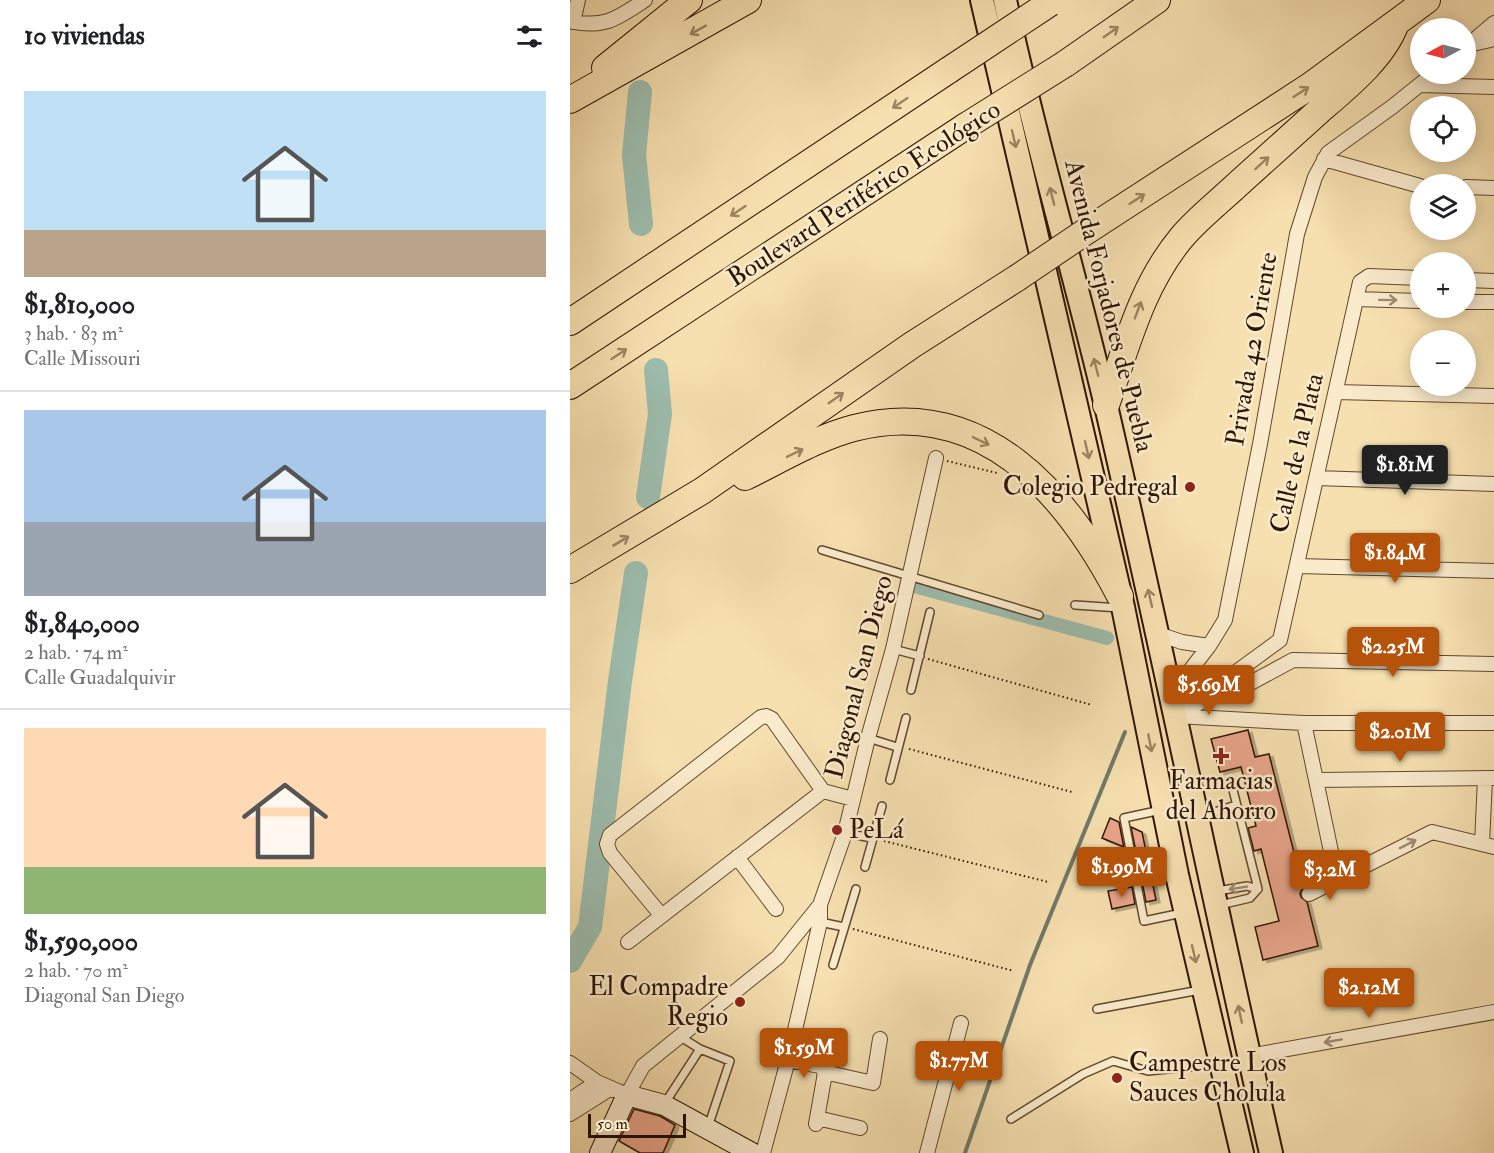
<!DOCTYPE html>
<html lang="es">
<head>
<meta charset="utf-8">
<style>
	:root { --surface:#fff; --page:#f2f2f2; --text:#202124; --muted:#757577; --line:#e0e0e0; --accent:#b45309 }
	body { margin:0; font-family:"IM FELL Double Pica",serif; background:var(--page); color:var(--text); height:100vh; display:flex; flex-direction:column; font-size:22px; white-space:nowrap }
	* { box-sizing:border-box; margin:0 }
	p { font-size:20px; color:var(--muted) }
	.icon { flex:none; width:33px; height:33px; fill:none; stroke:currentColor; stroke-width:2; stroke-linecap:round; stroke-linejoin:round }
	.map { position:relative; flex:1; overflow:hidden }
	.drawer { display:flex; flex-direction:column; background:var(--surface); width:570px }
	.drawer>* { flex:none }
	.needle { width:39px; rotate:263deg }
	.fabs { position:absolute; left:840px; top:18px; display:grid; gap:12px }
	.fabs a { display:grid; place-items:center; width:66px; height:66px; border-radius:50%; background:var(--surface); box-shadow:0 3px 15px #0003; font-size:30px }
	.scale { position:absolute; left:18px; bottom:15px; width:98px; box-sizing:border-box; padding-left:6px; border:3px solid #2d1502; border-top:0; font-size:16px; line-height:21px; white-space:nowrap; color:#2d1502; -webkit-text-stroke:4px #faebcc; paint-order:stroke }
	.price { position:absolute; translate:-50% -51px; padding:0 14px; border-radius:6px; background:var(--accent); color:#fff; font-size:20px; line-height:39px; filter:drop-shadow(0 2px 3px #0008) }
	.price::after { content:''; position:absolute; left:50%; top:36px; width:18px; height:14px; margin-left:-9px; background:inherit; clip-path:polygon(0 0,100% 0,50% 100%) }
	.price.selected { background:#222; color:#fff }
	ul { padding:0; list-style:none }
	li { display:grid; align-content:center; gap:12px; height:318px; padding:0 24px }
	li+li { border-top:2px solid var(--line) }
	li span { display:grid; place-items:center; height:186px; border-radius:0px; color:#555 }
	li>.icon { margin-inline-start:auto }
	span .icon { width:108px; height:108px; fill:#fffc; stroke-width:1 }
	li b { font-size:26px }
	h2 { display:flex; justify-content:space-between; align-items:center; height:72px; padding:0 24px; font-size:26px }
	main { display:flex; flex:1; min-height:0 }
	.map>svg:first-child { display:block }
	.lines { fill:none; stroke-linecap:round; stroke-linejoin:round }
	.stream { stroke:#707a69; stroke-width:4 }
	.canal { stroke:#9dbdae; stroke-width:14 }
	.river { stroke:#9dbdae; stroke-width:24 }
	.building { fill:#eaa58b; stroke:#2d1502; stroke-width:1.5; filter:url(#shadow) }
	.lane-casing { stroke:#60482e; stroke-width:10 }
	.street-casing { stroke:#60482e; stroke-width:16 }
	.secondary-casing { stroke:#2d1502; stroke-width:22 }
	.primary-casing { stroke:#2d1502; stroke-width:26 }
	.highway-casing { stroke:#2d1502; stroke-width:28 }
	.path { stroke:#2d1502; stroke-width:2; stroke-dasharray:1.5 3; stroke-linecap:butt }
	.lane { stroke:#faebcc; stroke-width:7 }
	.street { stroke:#faebcc; stroke-width:14 }
	.secondary { stroke:#faebcc; stroke-width:20 }
	.primary { stroke:#f7e0b0; stroke-width:22 }
	.highway { stroke:#f7e0b0; stroke-width:26 }
	.highway-bridge-casing { stroke:#2d1502; stroke-width:28; stroke-linecap:butt }
	.highway-bridge { stroke:#f7e0b0; stroke-width:26 }
	.oneway { stroke:#9c8562 }
	.oneway2 { stroke:#9e8b71 }
	.poi-dot { fill:#8f2418; stroke:#faebcc; stroke-width:2 }
	.labels { text-anchor:middle; dominant-baseline:central; stroke-width:5; stroke-linejoin:round; paint-order:stroke }
	.street-label { font-size:26px; fill:#2d1502; stroke:#faebcc }
	.poi-label { font-size:26px; fill:#2d1502; stroke:#faebcc; text-anchor:end }
</style>
</head>
<body>
<main>
<section class="drawer">
<h2>10 viviendas<svg class="icon" aria-label="filters" viewBox="0 0 24 24"><path d="M4 7h16M4 17h16"/><circle cx="9" cy="7" r="2"/><circle cx="15" cy="17" r="2"/></svg></h2>
<ul>
<li><span style="background:linear-gradient(#bfe0f5 75%,#b9a48a 0)"><svg class="icon" aria-label="home" viewBox="0 0 24 24"><path d="M3 11l9-7 9 7M6 9v11h12V9"/></svg></span><div><b>$1,810,000</b><p>3 hab. · 83 m²</p><p>Calle Missouri</p></div></li>
<li><span style="background:linear-gradient(#a9c7e8 60%,#9aa5b1 0)"><svg class="icon" aria-label="home" viewBox="0 0 24 24"><path d="M3 11l9-7 9 7M6 9v11h12V9"/></svg></span><div><b>$1,840,000</b><p>2 hab. · 74 m²</p><p>Calle Guadalquivir</p></div></li>
<li><span style="background:linear-gradient(#ffd9b3 75%,#8fb573 0)"><svg class="icon" aria-label="home" viewBox="0 0 24 24"><path d="M3 11l9-7 9 7M6 9v11h12V9"/></svg></span><div><b>$1,590,000</b><p>2 hab. · 70 m²</p><p>Diagonal San Diego</p></div></li>
</ul>
</section>
<div class="map">
<svg width="924" height="1153" viewBox="0 0 924 1153">
	<defs>
		<filter id="shadow"><feDropShadow dx="4" dy="2.5" stdDeviation="0" flood-color="#0004"/></filter>
	</defs>
	<rect width="100%" height="100%" fill="#f7e0b0"/>
	<filter id="stains"><feTurbulence type="fractalNoise" baseFrequency=".00333" numOctaves="4"/><feColorMatrix values="0 0 0 0 .2 0 0 0 0 .09 0 0 0 0 .02 0 0 0 .5 -.17"/></filter>
	<radialGradient id="worn" r=".72"><stop offset=".6" stop-color="#630" stop-opacity="0"/><stop offset="1" stop-color="#630" stop-opacity=".3"/></radialGradient>
	<g class="lines">
		<path class="stream" d="M395,1153L460,965L555,732"/>
		<path class="canal" d="M344,586L537,638"/>
		<path class="river" d="M70,92L64,155L71,224
			M78,497L90,414L86,370
			M0,961L20,927L50,681L66,573"/>
	</g>
	<path class="building" d="M678,730L685,757L699,754L733,888L730,893L731,897L737,902L748,946L693,960L685,927L709,921L691,849L684,851L678,828L686,826L671,767L650,772L641,739Z
		M540,818L549,822L560,880L554,847L532,838Z
		M561,827L572,832L586,900L576,902Z
		M562,887L565,904L542,909L538,891Z
		M64,1109L90,1116L105,1125L93,1153H70L49,1141Z"/>
	<g class="lines">
		<defs>
			<path id="lane" d="M252,550L469,615
				M505,605L550,608
				M323,649L350,656
				M341,690L360,612
				M298,738L327,747
				M320,780L336,718
				M662,786L688,889
				M591,810L554,818L574,921L612,913
				M632,816L666,805
				M275,833L302,838
				M295,867L312,806
				M647,891L677,886L688,889L680,898L650,905
				M250,922L274,927
				M263,965L286,889
				M527,1009L630,990
				M109,1036L130,1049
				M95,1103L130,1049L160,1061L138,1127
				M441,1119L513,1074L543,1061L578,1071L648,1064"/>
			<path id="street" d="M0,21C34,29 48,18 75,0
				M3,22L8,0
				M903,44L924,39
				M896,47L924,23
				M849,85L924,87
				M754,159L850,186
				M896,187L924,188
				M896,280L924,281
				M786,299L850,301
				M896,302H924
				M766,392L924,396
				M746,478L924,484
				M727,566L924,571
				M588,634L612,642L639,646
				M710,640L790,282L799,276L850,278
				M657,688L665,673L710,640
				M601,695L639,646L655,620L690,444L727,234L745,177L758,153L822,107L863,74
				M605,716L657,688L675,686L723,660L924,664
				M605,716L734,723H924
				M734,723L767,880
				M746,780L924,778
				M912,844L915,778
				M167,857L206,909
				M739,894L862,832L924,847
				M91,915L40,853L37,844L40,835L191,717L196,716L202,719L253,791
				M58,942L253,791L283,799
				M679,1056L924,1012
				M218,1060L255,1067
				M0,1063L27,1082L57,1095L73,1066L208,957L250,905
				M254,1072L303,1083L310,1039
				M0,1100L27,1082
				M0,1114L41,1088
				M247,1118L290,1128
				M246,1124L258,1056
				M193,1153L218,1060L250,922V905L275,833L298,738L323,649L366,458
				M357,1153L391,1023"/>
			<path id="secondary" d="M30,1153L57,1095L94,1105L182,1153"/>
			<path id="primary" d="M412,0L553,607L607,875L672,1153
				M435,0C464,138 505,273 537,410C594,657 645,906 701,1153"/>
			<path id="highway" d="M495,64L587,0
				M35,68L119,0
				M0,100L178,0
				M518,230L740,86L857,0
				M0,322L379,70
				M0,386L396,126
				M536,405C557,346 571,286 612,237C628,218 650,201 668,184C695,160 722,135 749,111C777,87 814,57 826,23
				M175,477C210,460 246,438 284,428C413,395 497,494 550,596
				M0,570L132,491L342,345L447,278"/>
		</defs>
		<use href="#lane" class="lane-casing"/>
		<use href="#street" class="street-casing"/>
		<use href="#secondary" class="secondary-casing"/>
		<use href="#primary" class="primary-casing"/>
		<use href="#highway" class="highway-casing"/>
		<path class="path" d="M377,461L427,473
			M358,659L522,705
			M339,749L502,792
			M314,841L478,882
			M283,929L444,971"/>
		<use href="#lane" class="lane"/>
		<use href="#street" class="street"/>
		<use href="#secondary" class="secondary"/>
		<use href="#primary" class="primary"/>
		<use href="#highway" class="highway"/>
		<defs>
			<path id="highway-bridge" d="M379,70L480,3
				M396,126L495,64
				M447,278L518,230"/>
		</defs>
		<use href="#highway-bridge" class="highway-bridge-casing"/>
		<use href="#highway-bridge" class="highway-bridge"/>
	</g>
	<defs><path id="oneway-shaft" d="M-6 0H5M1.5-3L5.5 0L1.5 3" fill="none" stroke-width="1.6" stroke-linecap="round" stroke-linejoin="round" transform="scale(1.5)"/></defs>
	<g class="oneway">
		<use href="#oneway-shaft" transform="translate(128 30) rotate(151)"/>
		<use href="#oneway-shaft" transform="translate(541 32) rotate(-35)"/>
		<use href="#oneway-shaft" transform="translate(731 92) rotate(-33)"/>
		<use href="#oneway-shaft" transform="translate(330 103) rotate(146)"/>
		<use href="#oneway-shaft" transform="translate(444 139) rotate(77)"/>
		<use href="#oneway-shaft" transform="translate(692 163) rotate(-42)"/>
		<use href="#oneway-shaft" transform="translate(482 196) rotate(-104)"/>
		<use href="#oneway-shaft" transform="translate(567 199) rotate(-33)"/>
		<use href="#oneway-shaft" transform="translate(168 211) rotate(146)"/>
		<use href="#oneway-shaft" transform="translate(568 310) rotate(-69)"/>
		<use href="#oneway-shaft" transform="translate(49 354) rotate(-33)"/>
		<use href="#oneway-shaft" transform="translate(526 367) rotate(-104)"/>
		<use href="#oneway-shaft" transform="translate(266 398) rotate(-35)"/>
		<use href="#oneway-shaft" transform="translate(411 441) rotate(26)"/>
		<use href="#oneway-shaft" transform="translate(517 450) rotate(77)"/>
		<use href="#oneway-shaft" transform="translate(225 453) rotate(-26)"/>
		<use href="#oneway-shaft" transform="translate(51 541) rotate(-31)"/>
		<use href="#oneway-shaft" transform="translate(580 598) rotate(-103)"/>
		<use href="#oneway-shaft" transform="translate(580 743) rotate(79)"/>
		<use href="#oneway-shaft" transform="translate(624 954) rotate(77)"/>
		<use href="#oneway-shaft" transform="translate(670 1014) rotate(-102)"/>
	</g>
	<g class="oneway2">
		<use href="#oneway-shaft" transform="translate(818 300) rotate(1)"/>
		<use href="#oneway-shaft" transform="translate(838 844) rotate(-27)"/>
		<use href="#oneway-shaft" transform="translate(668 888) rotate(171)"/>
		<use href="#oneway-shaft" transform="translate(763 1041) rotate(170)"/>
	</g>
	<g class="poi-dot">
		<circle cx="620" cy="487" r="6"/>
		<path d="M648 747h6v6h6v6h-6v6h-6v-6h-6v-6h6z"/>
		<circle cx="267" cy="830" r="6"/>
		<circle cx="170" cy="1002" r="6"/>
		<circle cx="547" cy="1078" r="6"/>
	</g>
	<g class="labels">
		<g class="street-label">
			<text transform="translate(294 194) rotate(-33)">Boulevard Periférico Ecológico</text>
			<text transform="translate(539 306) rotate(76)">Avenida Forjadores de Puebla</text>
			<text transform="translate(682 349) rotate(-80)">Privada 42 Oriente</text>
			<text transform="translate(727 453) rotate(-77)">Calle de la Plata</text>
			<text transform="translate(289 677) rotate(-76)">Diagonal San Diego</text>
		</g>
		<g class="poi-label">
			<text x="608" y="487">Colegio Pedregal</text>
			<text x="651" y="781" text-anchor="middle">Farmacias<tspan x="651" dy="30">del Ahorro</tspan></text>
			<text x="279" y="830" text-anchor="start">PeLá</text>
			<text x="158" y="987">El Compadre<tspan x="158" dy="30">Regio</tspan></text>
			<text x="559" y="1063" text-anchor="start">Campestre Los<tspan x="559" dy="30">Sauces Cholula</tspan></text>
		</g>
	</g>
	<rect width="100%" height="100%" filter="url(#stains)"/>
	<rect width="100%" height="100%" fill="url(#worn)"/>
</svg>
<div class="fabs">
<a><svg class="needle" viewBox="-14 -14 28 28"><path d="M0-13l5 13h-10z" fill="#e53935"/><path d="M0 13l5-13h-10z" fill="#757577"/></svg></a>
<a><svg class="icon" aria-label="locate" viewBox="0 0 24 24"><circle cx="12" cy="12" r="6"/><path d="M12 2v4M12 18v4M2 12h4M18 12h4"/></svg></a>
<a><svg class="icon" aria-label="layers" viewBox="0 0 24 24"><path d="M12 4l9 5-9 5-9-5zM3 14l9 5 9-5"/></svg></a>
<a>+</a>
<a>−</a>
</div>
<div class="scale">50 m</div>
<b class="price selected" style="left:835px;top:496px">$1.81M</b>
<b class="price" style="left:825px;top:584px">$1.84M</b>
<b class="price" style="left:823px;top:678px">$2.25M</b>
<b class="price" style="left:639px;top:716px">$5.69M</b>
<b class="price" style="left:830px;top:763px">$2.01M</b>
<b class="price" style="left:552px;top:898px">$1.99M</b>
<b class="price" style="left:760px;top:901px">$3.2M</b>
<b class="price" style="left:799px;top:1019px">$2.12M</b>
<b class="price" style="left:234px;top:1079px">$1.59M</b>
<b class="price" style="left:389px;top:1092px">$1.77M</b>
</div>
</main>
</body>
</html>
